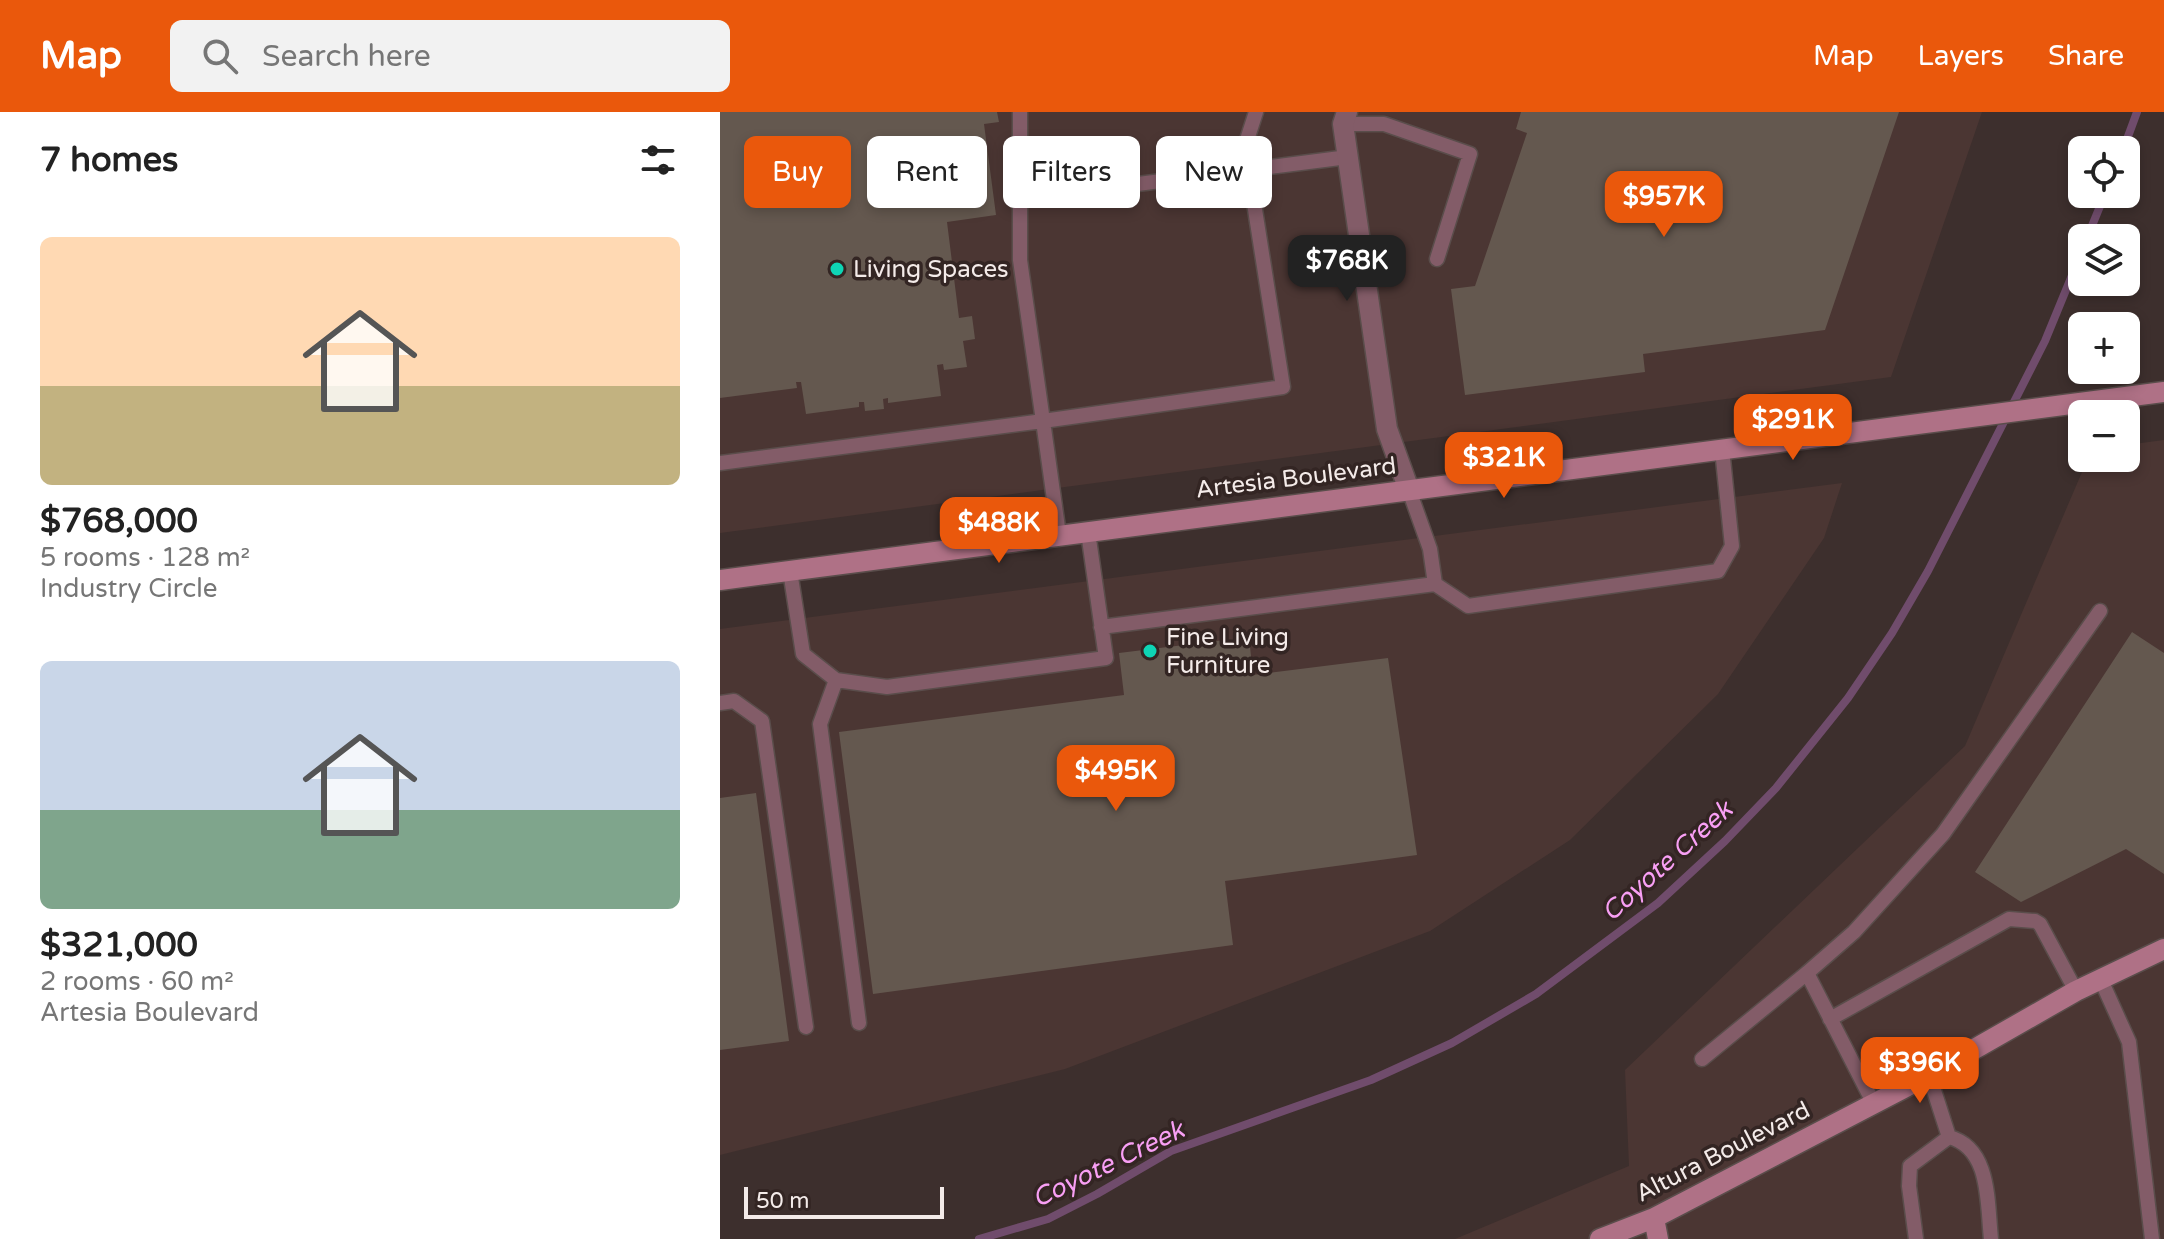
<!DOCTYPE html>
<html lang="en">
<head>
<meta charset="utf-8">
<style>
	:root { --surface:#fff; --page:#f2f2f2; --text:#222; --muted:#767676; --accent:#ea580c }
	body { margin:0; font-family:"Varela Round",sans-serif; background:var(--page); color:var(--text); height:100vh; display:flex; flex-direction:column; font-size:30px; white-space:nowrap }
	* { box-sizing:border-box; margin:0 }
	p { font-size:26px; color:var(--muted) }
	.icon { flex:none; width:44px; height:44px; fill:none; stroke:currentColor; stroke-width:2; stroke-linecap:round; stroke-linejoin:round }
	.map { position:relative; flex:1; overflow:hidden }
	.drawer { display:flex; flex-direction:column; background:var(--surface); width:720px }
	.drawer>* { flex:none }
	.guide { position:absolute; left:24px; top:24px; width:760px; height:72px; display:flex; gap:16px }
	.tools { position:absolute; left:1348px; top:24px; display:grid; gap:16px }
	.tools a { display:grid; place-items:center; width:72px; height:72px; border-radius:12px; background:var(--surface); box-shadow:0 4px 12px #0003; font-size:40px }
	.scale { position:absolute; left:24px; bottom:20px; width:200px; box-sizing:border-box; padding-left:8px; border:4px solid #f4ebe9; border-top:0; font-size:22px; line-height:28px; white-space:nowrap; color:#f4ebe9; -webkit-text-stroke:6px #332523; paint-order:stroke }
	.price { position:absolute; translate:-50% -68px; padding:0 18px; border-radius:16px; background:var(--accent); color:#fff; font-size:26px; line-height:52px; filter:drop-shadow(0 2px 4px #0008) }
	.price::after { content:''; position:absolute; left:50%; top:48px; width:24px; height:18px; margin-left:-12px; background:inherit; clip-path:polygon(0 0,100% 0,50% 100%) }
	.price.current { background:#222; color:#fff }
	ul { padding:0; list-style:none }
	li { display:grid; align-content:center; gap:16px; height:424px; padding:0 40px }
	li span { display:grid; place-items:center; height:248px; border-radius:12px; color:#555 }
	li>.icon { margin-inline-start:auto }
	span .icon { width:144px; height:144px; fill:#fffc; stroke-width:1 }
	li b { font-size:34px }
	h2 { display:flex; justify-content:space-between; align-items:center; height:96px; padding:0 40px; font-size:34px }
	.chip { padding:0 28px; border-radius:12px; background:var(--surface); box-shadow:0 4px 12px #0003; font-size:28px; line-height:72px }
	.chip.current { background:var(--accent); color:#fff }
	header { display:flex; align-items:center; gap:48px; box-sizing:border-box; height:112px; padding:0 40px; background:var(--accent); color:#fff }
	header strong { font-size:38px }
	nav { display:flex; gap:44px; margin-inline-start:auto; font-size:28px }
	.search { width:560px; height:72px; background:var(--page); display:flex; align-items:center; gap:20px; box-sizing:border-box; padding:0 28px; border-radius:12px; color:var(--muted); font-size:30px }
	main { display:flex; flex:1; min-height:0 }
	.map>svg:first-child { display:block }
	.built { fill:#4b3633 }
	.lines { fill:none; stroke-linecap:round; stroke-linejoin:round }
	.stream { stroke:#704c6c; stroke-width:8 }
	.building { fill:#64584f }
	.lane-casing { stroke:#5a4d4b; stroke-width:17 }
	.street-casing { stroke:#5a4d4b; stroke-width:23 }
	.secondary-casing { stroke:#5a4d4b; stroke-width:23 }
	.lane { stroke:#835c68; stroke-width:14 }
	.street { stroke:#835c68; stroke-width:20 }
	.secondary { stroke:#af7186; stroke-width:20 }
	.poi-dot { fill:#0ed5b5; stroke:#332523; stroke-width:3 }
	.labels { text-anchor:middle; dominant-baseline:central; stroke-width:7; stroke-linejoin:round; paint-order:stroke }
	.poi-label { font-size:24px; fill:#f4ebe9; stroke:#332523; text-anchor:start }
	.street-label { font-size:24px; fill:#f4ebe9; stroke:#332523 }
	.water-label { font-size:26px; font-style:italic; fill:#f89ff4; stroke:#332523 }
</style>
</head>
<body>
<header>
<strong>Map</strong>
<div class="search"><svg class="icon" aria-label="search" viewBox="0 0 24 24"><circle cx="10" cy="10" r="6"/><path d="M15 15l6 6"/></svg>Search here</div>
<nav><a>Map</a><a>Layers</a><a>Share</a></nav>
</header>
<main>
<section class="drawer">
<h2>7 homes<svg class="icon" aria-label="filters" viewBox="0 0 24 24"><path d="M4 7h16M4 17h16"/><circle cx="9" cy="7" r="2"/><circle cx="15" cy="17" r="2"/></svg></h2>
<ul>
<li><span style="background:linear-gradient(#ffd9b3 60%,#c2b280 0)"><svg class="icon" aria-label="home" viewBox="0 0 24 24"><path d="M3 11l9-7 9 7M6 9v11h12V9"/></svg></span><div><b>$768,000</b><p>5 rooms · 128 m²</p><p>Industry Circle</p></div></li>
<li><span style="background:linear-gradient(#c9d6e8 60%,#7fa58c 0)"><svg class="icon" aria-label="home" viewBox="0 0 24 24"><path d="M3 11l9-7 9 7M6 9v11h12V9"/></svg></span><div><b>$321,000</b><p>2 rooms · 60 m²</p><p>Artesia Boulevard</p></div></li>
</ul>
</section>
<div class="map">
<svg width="1444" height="1127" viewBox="0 0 1444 1127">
	<rect width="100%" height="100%" fill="#3d2f2d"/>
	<path class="built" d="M0,0H1262L1171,265L0,421Z
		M1444,328V1127H735L909,1054L905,958L1245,634L1368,346H1406V333Z
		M1122,371L1104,426L998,582L850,728L710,819L345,957L0,1043V517Z"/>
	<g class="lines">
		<path class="stream" d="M1403,38L1417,0
			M1367,126L1385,82
			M259,1127L328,1107L377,1082L451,1039L651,968L732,931L816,882L938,791L1005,729L1056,676L1128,586L1172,521L1208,459L1325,229L1362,139"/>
	</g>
	<path class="building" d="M0,0H277L279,10L264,12L276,103L227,110L239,206L252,204L255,227L243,229L247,255L224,258L223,252L217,253L221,284L168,291V286L163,287L164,297L145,299L144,290H139V295L86,302L81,270H76L77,276L0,286Z
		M801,0H1179L1105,218L923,242L925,260L745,283L731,177L755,174L807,21L796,17Z
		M1412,520L1444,541V762L1406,737L1301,790L1255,760Z
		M529,525L533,563L668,546L697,743L505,769L513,833L153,882L119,620L404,583L399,541Z
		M36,681L69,929L0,938V686Z"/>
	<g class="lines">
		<defs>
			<path id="lane" d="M300,0V148L323,309L563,275L525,34L536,0
				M623,12H664L750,42L717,147
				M301,87L628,45
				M0,351L323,309L339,423
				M689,378L710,437L715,472
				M70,459L83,542L116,568L167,575L386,546L368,420
				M381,515L715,472L748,494L998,459L1012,434L1002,337
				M116,568L100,612L139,911
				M0,591L14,589L42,609L86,915
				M1381,868L1409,930L1432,1127
				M1110,907L1289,807L1315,809L1320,812L1356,879
				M982,947L1087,861
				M1209,963L1229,1025C1271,1036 1267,1091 1271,1127
				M1154,992L1087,861L1134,820L1223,722L1380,499
				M1196,1127L1189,1074L1190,1054L1229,1025"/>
			<path id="street" d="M627,0L623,12L667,317L689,378"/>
			<path id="secondary" d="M0,468L1444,280
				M934,1106L938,1127
				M880,1127L934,1106L1209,963L1356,879L1444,837"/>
		</defs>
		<use href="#lane" class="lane-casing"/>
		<use href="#street" class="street-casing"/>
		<use href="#secondary" class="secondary-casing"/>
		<use href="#lane" class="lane"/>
		<use href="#street" class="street"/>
		<use href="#secondary" class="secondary"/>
	</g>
	<g class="poi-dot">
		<circle cx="117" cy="157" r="8"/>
		<circle cx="430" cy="539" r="8"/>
	</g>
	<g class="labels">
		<g class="poi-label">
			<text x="133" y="157">Living Spaces</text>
			<text x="446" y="525">Fine Living<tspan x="446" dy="28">Furniture</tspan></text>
		</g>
		<g class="street-label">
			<text transform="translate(576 366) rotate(-7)">Artesia Boulevard</text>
			<text transform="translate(1003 1040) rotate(-27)">Altura Boulevard</text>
		</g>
		<g class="water-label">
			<text transform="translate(947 749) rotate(-42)">Coyote Creek</text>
			<text transform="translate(388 1052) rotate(-26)">Coyote Creek</text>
		</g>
	</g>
</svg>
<div class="tools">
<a><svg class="icon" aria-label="locate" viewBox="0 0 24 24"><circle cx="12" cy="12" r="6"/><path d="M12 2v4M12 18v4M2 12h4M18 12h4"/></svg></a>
<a><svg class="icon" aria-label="layers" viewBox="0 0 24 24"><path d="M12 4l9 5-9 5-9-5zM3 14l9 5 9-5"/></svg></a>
<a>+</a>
<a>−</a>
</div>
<div class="scale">50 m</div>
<b class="price" style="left:944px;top:127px">$957K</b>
<b class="price current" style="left:627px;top:191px">$768K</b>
<b class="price" style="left:1073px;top:350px">$291K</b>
<b class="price" style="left:784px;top:388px">$321K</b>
<b class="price" style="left:279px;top:453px">$488K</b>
<b class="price" style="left:396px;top:701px">$495K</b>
<b class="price" style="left:1200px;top:993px">$396K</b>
<div class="guide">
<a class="chip current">Buy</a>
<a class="chip">Rent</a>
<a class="chip">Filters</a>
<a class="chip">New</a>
</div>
</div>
</main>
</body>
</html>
